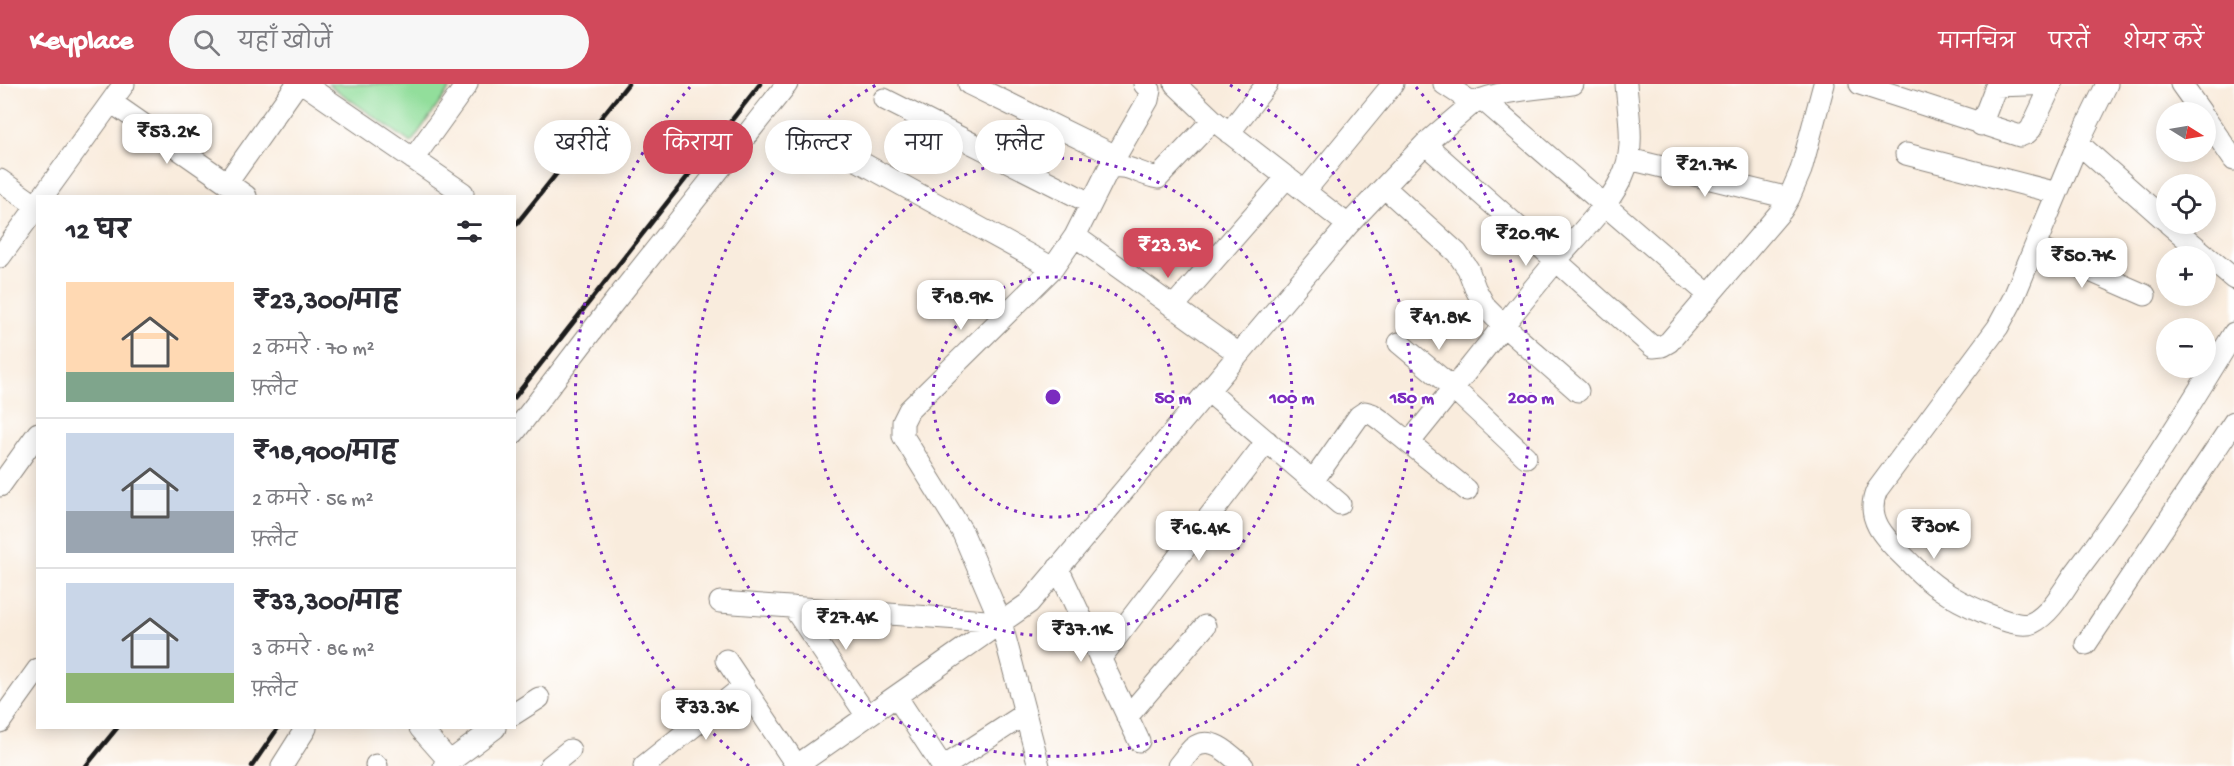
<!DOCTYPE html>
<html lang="hi">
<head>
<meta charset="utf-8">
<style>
	:root { --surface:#fff; --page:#f7f7f7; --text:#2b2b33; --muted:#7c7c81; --line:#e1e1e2; --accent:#d1495b }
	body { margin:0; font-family:"Gochi Hand","Playpen Sans Deva",sans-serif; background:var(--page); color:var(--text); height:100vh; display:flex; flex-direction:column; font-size:22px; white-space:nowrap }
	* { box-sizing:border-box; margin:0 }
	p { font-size:20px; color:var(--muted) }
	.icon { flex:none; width:33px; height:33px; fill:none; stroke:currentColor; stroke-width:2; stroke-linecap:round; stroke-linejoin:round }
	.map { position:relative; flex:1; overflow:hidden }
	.drawer { position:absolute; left:36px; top:111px; width:480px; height:534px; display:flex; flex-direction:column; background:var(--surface); border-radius:0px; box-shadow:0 3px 15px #0003 }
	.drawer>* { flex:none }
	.hud { position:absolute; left:534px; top:36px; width:570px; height:54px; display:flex; gap:12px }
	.needle { width:39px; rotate:101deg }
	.fabs { position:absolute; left:2156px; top:18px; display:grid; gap:12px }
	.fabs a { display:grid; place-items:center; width:60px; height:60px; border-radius:50%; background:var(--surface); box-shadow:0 3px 15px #0003; font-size:30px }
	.price { position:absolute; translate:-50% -51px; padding:0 14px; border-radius:12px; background:#fff; color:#222; font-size:20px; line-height:39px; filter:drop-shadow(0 2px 3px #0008) }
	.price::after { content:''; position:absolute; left:50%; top:36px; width:18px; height:14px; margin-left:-9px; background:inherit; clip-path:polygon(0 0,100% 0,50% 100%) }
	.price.selected { background:var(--accent); color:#fff }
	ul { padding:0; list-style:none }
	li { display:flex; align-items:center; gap:18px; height:150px; padding:0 30px }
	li+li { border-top:2px solid var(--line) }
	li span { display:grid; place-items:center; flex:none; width:168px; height:120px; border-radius:0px; color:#555 }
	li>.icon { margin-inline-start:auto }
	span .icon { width:72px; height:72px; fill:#fffc; stroke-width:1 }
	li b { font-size:26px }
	h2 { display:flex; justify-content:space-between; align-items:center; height:72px; padding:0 30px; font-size:26px }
	.tag { padding:0 21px; border-radius:27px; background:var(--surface); box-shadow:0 3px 15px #0003; font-size:21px; line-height:54px }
	.tag.selected { background:var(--accent); color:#fff }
	header { display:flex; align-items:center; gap:36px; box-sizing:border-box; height:84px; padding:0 30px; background:var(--accent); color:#fff }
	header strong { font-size:28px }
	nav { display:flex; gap:33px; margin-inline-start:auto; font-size:21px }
	.search { width:420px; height:54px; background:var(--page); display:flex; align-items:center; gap:15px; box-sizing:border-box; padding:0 21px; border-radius:33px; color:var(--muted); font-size:22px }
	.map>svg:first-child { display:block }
	.green { fill:#92de9b; stroke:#577d5c; stroke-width:1.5 }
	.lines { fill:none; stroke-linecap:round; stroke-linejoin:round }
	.minor-casing { stroke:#8a847c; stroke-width:23 }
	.minor { stroke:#fff; stroke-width:21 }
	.rail { stroke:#1c1c1c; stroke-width:4.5 }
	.ring { fill:none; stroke:#7b2cbf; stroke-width:3; stroke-dasharray:3 6 }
	.centre { fill:#7b2cbf; stroke:#fff; stroke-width:3 }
	.ring-label { font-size:18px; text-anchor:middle; font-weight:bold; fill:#7b2cbf; stroke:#fff; stroke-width:4.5; stroke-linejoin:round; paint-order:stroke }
</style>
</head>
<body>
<header>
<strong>Keyplace</strong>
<div class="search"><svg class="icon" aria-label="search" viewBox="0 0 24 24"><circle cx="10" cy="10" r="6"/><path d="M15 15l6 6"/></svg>यहाँ खोजें</div>
<nav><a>मानचित्र</a><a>परतें</a><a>शेयर करें</a></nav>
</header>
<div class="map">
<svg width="2234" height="682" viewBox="0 0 2234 682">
	<rect width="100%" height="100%" fill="#fff"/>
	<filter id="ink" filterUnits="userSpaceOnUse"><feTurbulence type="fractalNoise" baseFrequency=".0167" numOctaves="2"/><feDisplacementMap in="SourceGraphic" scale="12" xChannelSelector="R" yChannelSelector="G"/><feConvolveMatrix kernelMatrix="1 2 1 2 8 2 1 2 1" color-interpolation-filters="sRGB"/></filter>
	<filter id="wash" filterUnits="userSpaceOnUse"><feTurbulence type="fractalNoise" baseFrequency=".008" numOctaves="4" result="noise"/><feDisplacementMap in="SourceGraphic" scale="24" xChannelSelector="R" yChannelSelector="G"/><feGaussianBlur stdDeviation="1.35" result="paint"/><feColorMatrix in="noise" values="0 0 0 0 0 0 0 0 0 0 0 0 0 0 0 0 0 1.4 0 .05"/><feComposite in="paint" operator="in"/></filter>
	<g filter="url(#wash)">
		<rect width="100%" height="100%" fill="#f9ecdd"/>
		<path class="green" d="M328,0H453L411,59Z"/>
	</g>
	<g filter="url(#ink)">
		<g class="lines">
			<defs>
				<path id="minor" d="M304,0L463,109
					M969,0L1116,72
					M1175,0L1213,36L1348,141
					M1444,0L1473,19
					M1860,0L2020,52L2027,49L2031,45L2052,0
					M2107,0L2078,59L2013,215L1998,243L1877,406C1862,438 1892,460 1912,481C1921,490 1929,498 1940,505C1955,516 2015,547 2032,539C2051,530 2064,505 2076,488C2134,412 2184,331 2234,249
					M2181,0L2201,28
					M884,15L1090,119
					M1482,15L1709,211
					M111,18L246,112
					M2205,34L2234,76
					M1981,41L1996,2L2052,0
					M1229,49L1267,0
					M2078,59L2166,137
					M1425,60L1653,263L1662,262L1669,258L1782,126L1789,114L1801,86L1824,0
					M842,68L1053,184
					M1906,70L2057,109
					M413,75L467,0
					M1629,75L1789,114
					M1109,84L1148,16L1150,6L1144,0
					M0,96L38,123
					M227,99L297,0
					M1384,103L1457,169L1468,185L1475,204L1486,224L1504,242L1578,307
					M1305,107L1393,0
					M43,112L124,0
					M2169,140L2234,195
					M1075,152L1239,270
					M2035,163L2145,211
					M0,173L38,121
					M1173,223L1287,93
					M1399,259L1453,304L1526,373
					M1208,307L1340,420
					M514,349L611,222L787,0
					M1409,359C1458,299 1506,237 1556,177C1577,152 1615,116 1625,86C1635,60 1628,28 1626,0
					M1313,397L1359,332L1365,328L1372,330L1382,337L1467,406
					M0,402L38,349
					M1058,484L1139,657
					M720,518L1001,538
					M793,523L867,632
					M2086,560L2234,338
					M1100,575L1267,357
					M726,576L797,682
					M896,612L942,682
					M514,630L539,614
					M1127,633L1205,542
					M0,638L38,585
					M420,644L450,678
					M376,681L377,682
					M282,682L306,644
					M444,682L495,644
					M550,682L570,666
					M644,682L744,602
					M796,682L1029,519L1348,141L1425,60L1473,19C1503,5 1541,5 1573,0
					M945,682L1025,630
					M1039,682L1001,538L962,447L903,352V338L909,326L1053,184L1075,152L1109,84C1128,79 1140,91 1158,94L1213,36
					M1178,682C1183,676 1188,669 1193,664C1211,650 1231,671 1243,682"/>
			</defs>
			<use href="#minor" class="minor-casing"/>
			<use href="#minor" class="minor"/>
			<path class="rail" d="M514,143L628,0
				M514,314L760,0
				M86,682L117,644
				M252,682L278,644"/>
		</g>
	</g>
	<g class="ring">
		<circle cx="1053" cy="313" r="120"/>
		<circle cx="1053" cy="313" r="239"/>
		<path d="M1230 1A359 359 0 1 1 876 1"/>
		<path d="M749 682A478 478 0 0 1 690 3M1416 3A478 478 0 0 1 1357 682"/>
	</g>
	<circle cx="1053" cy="313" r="9" class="centre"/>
	<g class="ring-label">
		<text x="1173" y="319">50 m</text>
		<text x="1292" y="319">100 m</text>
		<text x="1412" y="319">150 m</text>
		<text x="1531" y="319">200 m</text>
	</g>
</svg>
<div class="fabs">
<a><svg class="needle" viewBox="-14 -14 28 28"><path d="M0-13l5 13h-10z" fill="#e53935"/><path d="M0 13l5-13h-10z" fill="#7c7c81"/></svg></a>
<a><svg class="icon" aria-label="locate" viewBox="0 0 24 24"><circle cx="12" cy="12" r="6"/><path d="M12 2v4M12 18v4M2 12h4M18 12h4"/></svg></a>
<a>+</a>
<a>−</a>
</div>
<b class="price" style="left:167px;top:81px">₹53.2K</b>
<b class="price" style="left:1705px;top:114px">₹21.7K</b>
<b class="price" style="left:1526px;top:183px">₹20.9K</b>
<b class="price selected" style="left:1168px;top:195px">₹23.3K</b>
<b class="price" style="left:2082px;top:205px">₹50.7K</b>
<b class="price" style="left:961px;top:247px">₹18.9K</b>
<b class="price" style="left:1439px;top:267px">₹41.8K</b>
<b class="price" style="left:1934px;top:476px">₹30K</b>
<b class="price" style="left:1199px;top:478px">₹16.4K</b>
<b class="price" style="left:846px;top:567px">₹27.4K</b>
<b class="price" style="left:1081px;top:579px">₹37.1K</b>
<b class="price" style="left:706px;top:657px">₹33.3K</b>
<div class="hud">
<a class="tag">खरीदें</a>
<a class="tag selected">किराया</a>
<a class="tag">फ़िल्टर</a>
<a class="tag">नया</a>
<a class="tag">फ़्लैट</a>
</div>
<section class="drawer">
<h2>12 घर<svg class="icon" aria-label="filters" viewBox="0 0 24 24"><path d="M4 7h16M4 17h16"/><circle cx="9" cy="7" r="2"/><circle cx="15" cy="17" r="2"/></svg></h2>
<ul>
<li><span style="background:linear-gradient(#ffd9b3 75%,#7fa58c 0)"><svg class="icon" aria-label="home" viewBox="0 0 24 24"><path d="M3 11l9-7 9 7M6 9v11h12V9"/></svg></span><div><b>₹23,300/माह</b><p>2 कमरे · 70 m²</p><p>फ़्लैट</p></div></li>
<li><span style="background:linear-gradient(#c9d6e8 65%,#9aa5b1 0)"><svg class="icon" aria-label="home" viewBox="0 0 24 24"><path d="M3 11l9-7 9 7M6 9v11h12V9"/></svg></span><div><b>₹18,900/माह</b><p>2 कमरे · 56 m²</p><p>फ़्लैट</p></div></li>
<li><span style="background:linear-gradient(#c9d6e8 75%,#8fb573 0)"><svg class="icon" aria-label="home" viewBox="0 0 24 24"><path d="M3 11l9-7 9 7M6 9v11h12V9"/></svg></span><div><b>₹33,300/माह</b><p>3 कमरे · 86 m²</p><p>फ़्लैट</p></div></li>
</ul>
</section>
</div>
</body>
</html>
